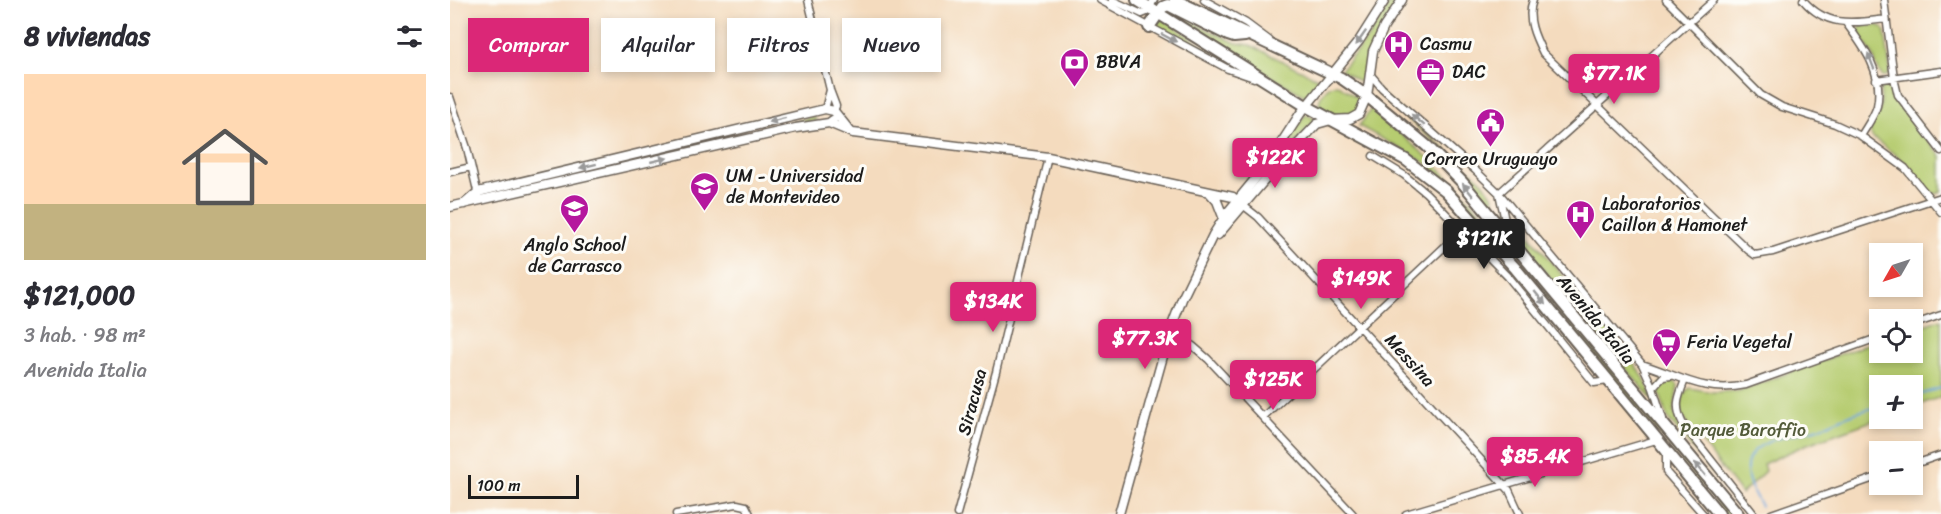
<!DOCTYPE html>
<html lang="es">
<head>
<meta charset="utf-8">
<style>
	:root { --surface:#fff; --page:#f7f7f7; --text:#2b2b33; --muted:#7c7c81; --accent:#db2777 }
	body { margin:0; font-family:Sriracha,sans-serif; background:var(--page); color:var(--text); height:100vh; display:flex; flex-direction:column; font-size:22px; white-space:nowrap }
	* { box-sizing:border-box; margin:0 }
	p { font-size:20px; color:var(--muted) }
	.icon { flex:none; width:33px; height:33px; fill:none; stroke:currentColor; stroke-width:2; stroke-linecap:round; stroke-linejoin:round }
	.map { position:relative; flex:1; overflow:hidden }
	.details { display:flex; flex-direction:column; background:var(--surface); width:450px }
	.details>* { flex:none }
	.top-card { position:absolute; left:18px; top:18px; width:570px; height:54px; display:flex; gap:12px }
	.needle { width:39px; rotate:231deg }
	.buttons { position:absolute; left:1419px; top:243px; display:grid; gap:12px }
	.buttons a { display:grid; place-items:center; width:54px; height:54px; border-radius:0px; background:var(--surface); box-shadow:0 3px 9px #0003; font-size:30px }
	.scale { position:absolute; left:18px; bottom:15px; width:111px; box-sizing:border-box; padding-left:6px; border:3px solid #1c1c1c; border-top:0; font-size:16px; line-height:21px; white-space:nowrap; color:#1c1c1c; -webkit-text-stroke:4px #fdfcf7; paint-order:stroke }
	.price { position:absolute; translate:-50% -51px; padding:0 14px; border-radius:6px; background:var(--accent); color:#fff; font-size:20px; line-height:39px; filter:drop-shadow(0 2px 3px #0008) }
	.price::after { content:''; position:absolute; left:50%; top:36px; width:18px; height:14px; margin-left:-9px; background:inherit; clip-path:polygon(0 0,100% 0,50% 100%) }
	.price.selected { background:#222; color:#fff }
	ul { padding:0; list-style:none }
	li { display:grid; align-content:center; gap:12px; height:318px; padding:0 24px }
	li span { display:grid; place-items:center; height:186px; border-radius:0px; color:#555 }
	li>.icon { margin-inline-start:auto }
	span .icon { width:108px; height:108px; fill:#fffc; stroke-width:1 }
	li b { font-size:26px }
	h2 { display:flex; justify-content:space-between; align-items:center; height:72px; padding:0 24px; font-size:26px }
	.tag { padding:0 21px; border-radius:0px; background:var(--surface); box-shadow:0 3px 9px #0003; font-size:21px; line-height:54px }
	.tag.selected { background:var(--accent); color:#fff }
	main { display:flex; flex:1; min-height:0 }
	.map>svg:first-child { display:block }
	.green { fill:#b6cc70; stroke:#697446; stroke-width:1.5 }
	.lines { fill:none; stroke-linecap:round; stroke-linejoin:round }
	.stream { stroke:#6ba2d9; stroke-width:2 }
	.minor-casing { stroke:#685f55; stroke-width:9 }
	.tertiary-casing { stroke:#685f55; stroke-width:11 }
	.primary-casing { stroke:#685f55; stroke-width:14 }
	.minor { stroke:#fff; stroke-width:6 }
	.tertiary { stroke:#fff; stroke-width:8 }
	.primary { stroke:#fff; stroke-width:10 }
	.oneway { fill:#999 }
	.labels { text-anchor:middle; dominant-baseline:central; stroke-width:6; stroke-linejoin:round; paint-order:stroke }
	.poi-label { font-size:18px; fill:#1c1c1c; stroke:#fdfcf7; text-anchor:start }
	.street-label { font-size:18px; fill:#1c1c1c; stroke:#fdfcf7 }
	.park-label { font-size:18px; fill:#525a39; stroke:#fdfcf7 }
</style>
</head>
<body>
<main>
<section class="details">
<h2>8 viviendas<svg class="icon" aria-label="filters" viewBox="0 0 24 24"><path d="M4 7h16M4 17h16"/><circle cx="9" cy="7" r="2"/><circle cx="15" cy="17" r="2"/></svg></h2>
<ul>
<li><span style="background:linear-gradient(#ffd9b3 70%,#c2b280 0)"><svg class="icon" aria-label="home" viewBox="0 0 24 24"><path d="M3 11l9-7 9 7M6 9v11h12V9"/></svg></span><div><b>$121,000</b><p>3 hab. · 98 m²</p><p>Avenida Italia</p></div></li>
</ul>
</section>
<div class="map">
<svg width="1491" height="514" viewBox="0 0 1491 514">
	<rect width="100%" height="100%" fill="#fdfcf7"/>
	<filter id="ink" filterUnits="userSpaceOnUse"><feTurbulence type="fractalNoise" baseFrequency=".0167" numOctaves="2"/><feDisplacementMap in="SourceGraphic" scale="12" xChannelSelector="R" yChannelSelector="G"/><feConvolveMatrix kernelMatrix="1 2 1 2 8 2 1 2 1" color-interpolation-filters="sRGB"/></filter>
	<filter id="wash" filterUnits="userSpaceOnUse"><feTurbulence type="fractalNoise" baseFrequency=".008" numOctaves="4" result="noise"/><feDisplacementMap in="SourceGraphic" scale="24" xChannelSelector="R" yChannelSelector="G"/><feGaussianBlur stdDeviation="1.35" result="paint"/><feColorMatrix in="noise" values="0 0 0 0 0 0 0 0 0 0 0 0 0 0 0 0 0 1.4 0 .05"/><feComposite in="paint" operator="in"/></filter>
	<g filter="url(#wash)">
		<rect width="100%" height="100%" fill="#f4dbbe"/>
		<path class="green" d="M942,0H948L919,53L915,83L913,84L891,70L918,38Z
			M717,10L786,43L800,45L867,78L870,80L869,83L857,97L799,64L718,13Z
			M712,18L779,64L706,28L705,27Z
			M1428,25L1433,28L1435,33L1440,69L1438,75L1433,77C1427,70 1426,63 1423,55C1418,46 1410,39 1408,30L1412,26Z
			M887,84L908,98L911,102L908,110L900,116L884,115L869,105C869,95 878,85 887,84Z
			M1441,86L1444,97L1491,156V192L1486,194L1479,191L1456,163L1422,137C1416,126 1427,120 1430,109C1431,102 1431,95 1430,88Z
			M928,91L1033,182L1042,195L1048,213L990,147L926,92Z
			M921,109L981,160L1026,207L1280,514H1276L1009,193L978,164L909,126Z
			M856,114L863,118L864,121L798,195Z
			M364,116L366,121L347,123L33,195L348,121Z
			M1056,207L1181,359L1194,378L1204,402L1065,236Z
			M1491,319V397L1463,407L1462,386H1430V418L1355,445L1313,464L1315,471L1291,494L1232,416C1230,407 1231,393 1240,388L1262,392L1289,391L1429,340L1430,352H1462L1463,329Z
			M1214,380H1222L1228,385L1224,411L1228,424L1294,511L1218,419L1208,389V386Z"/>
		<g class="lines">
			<path class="stream" d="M1462,397L1491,388
				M1311,506C1271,443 1323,440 1369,428C1376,426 1383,421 1390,419C1402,413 1416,410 1430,406"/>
		</g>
	</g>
	<g filter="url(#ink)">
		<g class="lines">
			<defs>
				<path id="minor" d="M358,0L380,90L386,106L384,111
					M650,0L778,69L804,78
					M662,0L692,14L697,12L704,0
					M754,0L796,23L819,40
					M1083,0C1076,18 1085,37 1093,53L1298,250L1305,255L1323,252L1491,197
					M1216,0L1311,95L1332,107L1385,124L1411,136L1455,168L1491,212
					M1353,0C1377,28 1403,23 1436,19
					M1434,0L1444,78L1448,95L1491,151
					M1396,23C1414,47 1434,74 1427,106C1424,117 1416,127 1411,136
					M920,74L932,88L1025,170L1049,193L1192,364L1203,388L1213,419
					M1426,80L1491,71
					M0,97L17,148L28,195
					M375,109L380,90
					M923,156L954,175L976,193L1058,277L1144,383L1158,381
					M0,172L21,167
					M794,206L808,217L1059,490L1070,514
					M1058,234L1049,193L1264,0
					M1462,325L1491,315
					M720,331L743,346L758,359L903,514
					M1192,364C1230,376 1255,394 1296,385L1430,337
					M1235,380C1228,398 1224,406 1233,424L1304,514
					M1203,388L1213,377L1221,376
					M813,417L1023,220
					M1216,452V472L1253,514
					M1462,465L1491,455
					M226,514L287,504L296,506L300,514
					M507,514L546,372L598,157
					M956,514L1206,440
					M1321,514L1430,476"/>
				<path id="tertiary" d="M379,123L403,133L598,157L783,197L794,206
					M759,192L767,201L774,219
					M14,204L28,192L375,109L384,111L400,131
					M0,207L346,128L379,123L383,120
					M768,235L825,168L867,124L881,120L900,119L909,114L917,96L923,51L934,27L952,0
					M669,514L720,331L732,299L763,235L777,213L819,162L850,114L909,41L935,0"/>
				<path id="primary" d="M687,0L856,106L956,160L996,191L1066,269L1269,514
					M725,0L891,78L917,96L977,146L1012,182L1288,514
					M699,27L713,7L718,5L778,35L784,37L795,36"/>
			</defs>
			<use href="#minor" class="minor-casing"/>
			<use href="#tertiary" class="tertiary-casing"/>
			<use href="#primary" class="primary-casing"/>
			<use href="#minor" class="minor"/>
			<use href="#tertiary" class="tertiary"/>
			<use href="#primary" class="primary"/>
		</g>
		<defs><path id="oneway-solid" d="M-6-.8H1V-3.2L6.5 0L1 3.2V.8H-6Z" transform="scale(1.5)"/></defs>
		<g class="oneway">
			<use href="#oneway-solid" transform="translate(719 38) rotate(28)"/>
			<use href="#oneway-solid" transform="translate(911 38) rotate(125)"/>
			<use href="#oneway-solid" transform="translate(1421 61) rotate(-111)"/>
			<use href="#oneway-solid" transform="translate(327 120) rotate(166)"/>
			<use href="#oneway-solid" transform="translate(968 120) rotate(-139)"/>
			<use href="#oneway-solid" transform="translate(209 160) rotate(-13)"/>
			<use href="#oneway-solid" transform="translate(138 166) rotate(166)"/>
			<use href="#oneway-solid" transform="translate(1018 190) rotate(-129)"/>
			<use href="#oneway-solid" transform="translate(1090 298) rotate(51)"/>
			<use href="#oneway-solid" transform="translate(1250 469) rotate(-130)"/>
		</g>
	</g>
	<defs>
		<symbol id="hospital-pin" viewBox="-11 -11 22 30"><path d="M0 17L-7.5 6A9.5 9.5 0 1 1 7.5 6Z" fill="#b5179e" stroke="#fdfcf7"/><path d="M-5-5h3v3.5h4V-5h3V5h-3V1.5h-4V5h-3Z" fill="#fff"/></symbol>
		<symbol id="bank-pin" viewBox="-11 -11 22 30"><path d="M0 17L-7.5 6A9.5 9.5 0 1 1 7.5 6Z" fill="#b5179e" stroke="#fdfcf7"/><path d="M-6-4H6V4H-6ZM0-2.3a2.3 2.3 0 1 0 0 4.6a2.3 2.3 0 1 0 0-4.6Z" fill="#fff"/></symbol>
		<symbol id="office-pin" viewBox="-11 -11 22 30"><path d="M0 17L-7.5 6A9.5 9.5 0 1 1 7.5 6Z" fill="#b5179e" stroke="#fdfcf7"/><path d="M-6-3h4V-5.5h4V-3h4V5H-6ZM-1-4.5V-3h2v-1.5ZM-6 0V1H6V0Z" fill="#fff"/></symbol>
		<symbol id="civic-pin" viewBox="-11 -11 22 30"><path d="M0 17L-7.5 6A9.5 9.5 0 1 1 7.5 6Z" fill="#b5179e" stroke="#fdfcf7"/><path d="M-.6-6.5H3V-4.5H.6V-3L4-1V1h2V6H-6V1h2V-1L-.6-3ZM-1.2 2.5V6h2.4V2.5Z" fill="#fff"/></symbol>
		<symbol id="university-pin" viewBox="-11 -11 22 30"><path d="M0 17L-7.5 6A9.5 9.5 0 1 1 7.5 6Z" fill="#b5179e" stroke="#fdfcf7"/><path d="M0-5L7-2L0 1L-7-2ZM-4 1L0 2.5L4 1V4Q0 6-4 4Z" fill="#fff"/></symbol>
		<symbol id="school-pin" viewBox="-11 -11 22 30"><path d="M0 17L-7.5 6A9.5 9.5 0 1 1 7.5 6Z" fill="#b5179e" stroke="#fdfcf7"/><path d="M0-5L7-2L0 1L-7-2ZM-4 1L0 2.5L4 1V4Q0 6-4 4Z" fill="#fff"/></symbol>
		<symbol id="supermarket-pin" viewBox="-11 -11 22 30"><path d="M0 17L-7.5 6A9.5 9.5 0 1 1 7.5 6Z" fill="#b5179e" stroke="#fdfcf7"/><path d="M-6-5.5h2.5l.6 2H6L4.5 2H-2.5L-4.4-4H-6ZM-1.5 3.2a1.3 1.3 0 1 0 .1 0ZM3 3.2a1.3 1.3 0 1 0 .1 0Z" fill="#fff"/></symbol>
	</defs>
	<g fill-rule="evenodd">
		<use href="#hospital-pin" x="932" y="28" width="33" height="45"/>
		<use href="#bank-pin" x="608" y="46" width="33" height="45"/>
		<use href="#office-pin" x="964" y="56" width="33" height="45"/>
		<use href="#civic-pin" x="1024" y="106" width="33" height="45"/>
		<use href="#university-pin" x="238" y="170" width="33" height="45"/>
		<use href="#school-pin" x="108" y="192" width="33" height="45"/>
		<use href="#hospital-pin" x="1114" y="198" width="33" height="45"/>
		<use href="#supermarket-pin" x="1200" y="326" width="33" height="45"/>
	</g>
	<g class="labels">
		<g class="poi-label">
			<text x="970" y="44">Casmu</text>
			<text x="646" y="62">BBVA</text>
			<text x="1002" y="72">DAC</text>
			<text x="1041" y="159" text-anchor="middle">Correo Uruguayo</text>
			<text x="276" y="176">UM - Universidad<tspan x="276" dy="21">de Montevideo</tspan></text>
			<text x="1152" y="204">Laboratorios<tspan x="1152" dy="21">Caillon &amp; Hamonet</tspan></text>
			<text x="125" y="245" text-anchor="middle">Anglo School<tspan x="125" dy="21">de Carrasco</tspan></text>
			<text x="1237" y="342">Feria Vegetal</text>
		</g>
		<g class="street-label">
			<text transform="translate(1146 319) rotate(50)">Avenida Italia</text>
			<text transform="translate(960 360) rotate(48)">Messina</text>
			<text transform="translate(522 402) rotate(-75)">Siracusa</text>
		</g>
		<g class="park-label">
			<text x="1293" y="430">Parque Baroffio</text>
		</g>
	</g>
</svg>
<div class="buttons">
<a><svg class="needle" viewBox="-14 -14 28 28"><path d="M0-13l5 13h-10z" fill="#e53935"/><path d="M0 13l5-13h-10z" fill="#7c7c81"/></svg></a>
<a><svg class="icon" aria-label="locate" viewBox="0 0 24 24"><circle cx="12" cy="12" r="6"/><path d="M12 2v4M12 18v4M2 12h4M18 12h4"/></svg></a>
<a>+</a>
<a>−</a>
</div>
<div class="scale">100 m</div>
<b class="price" style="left:1164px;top:105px">$77.1K</b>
<b class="price" style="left:825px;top:189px">$122K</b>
<b class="price selected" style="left:1034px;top:270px">$121K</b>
<b class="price" style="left:911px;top:310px">$149K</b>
<b class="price" style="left:543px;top:333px">$134K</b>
<b class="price" style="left:695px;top:370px">$77.3K</b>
<b class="price" style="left:823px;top:411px">$125K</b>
<b class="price" style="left:1085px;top:488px">$85.4K</b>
<div class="top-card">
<a class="tag selected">Comprar</a>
<a class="tag">Alquilar</a>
<a class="tag">Filtros</a>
<a class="tag">Nuevo</a>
</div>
</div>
</main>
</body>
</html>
